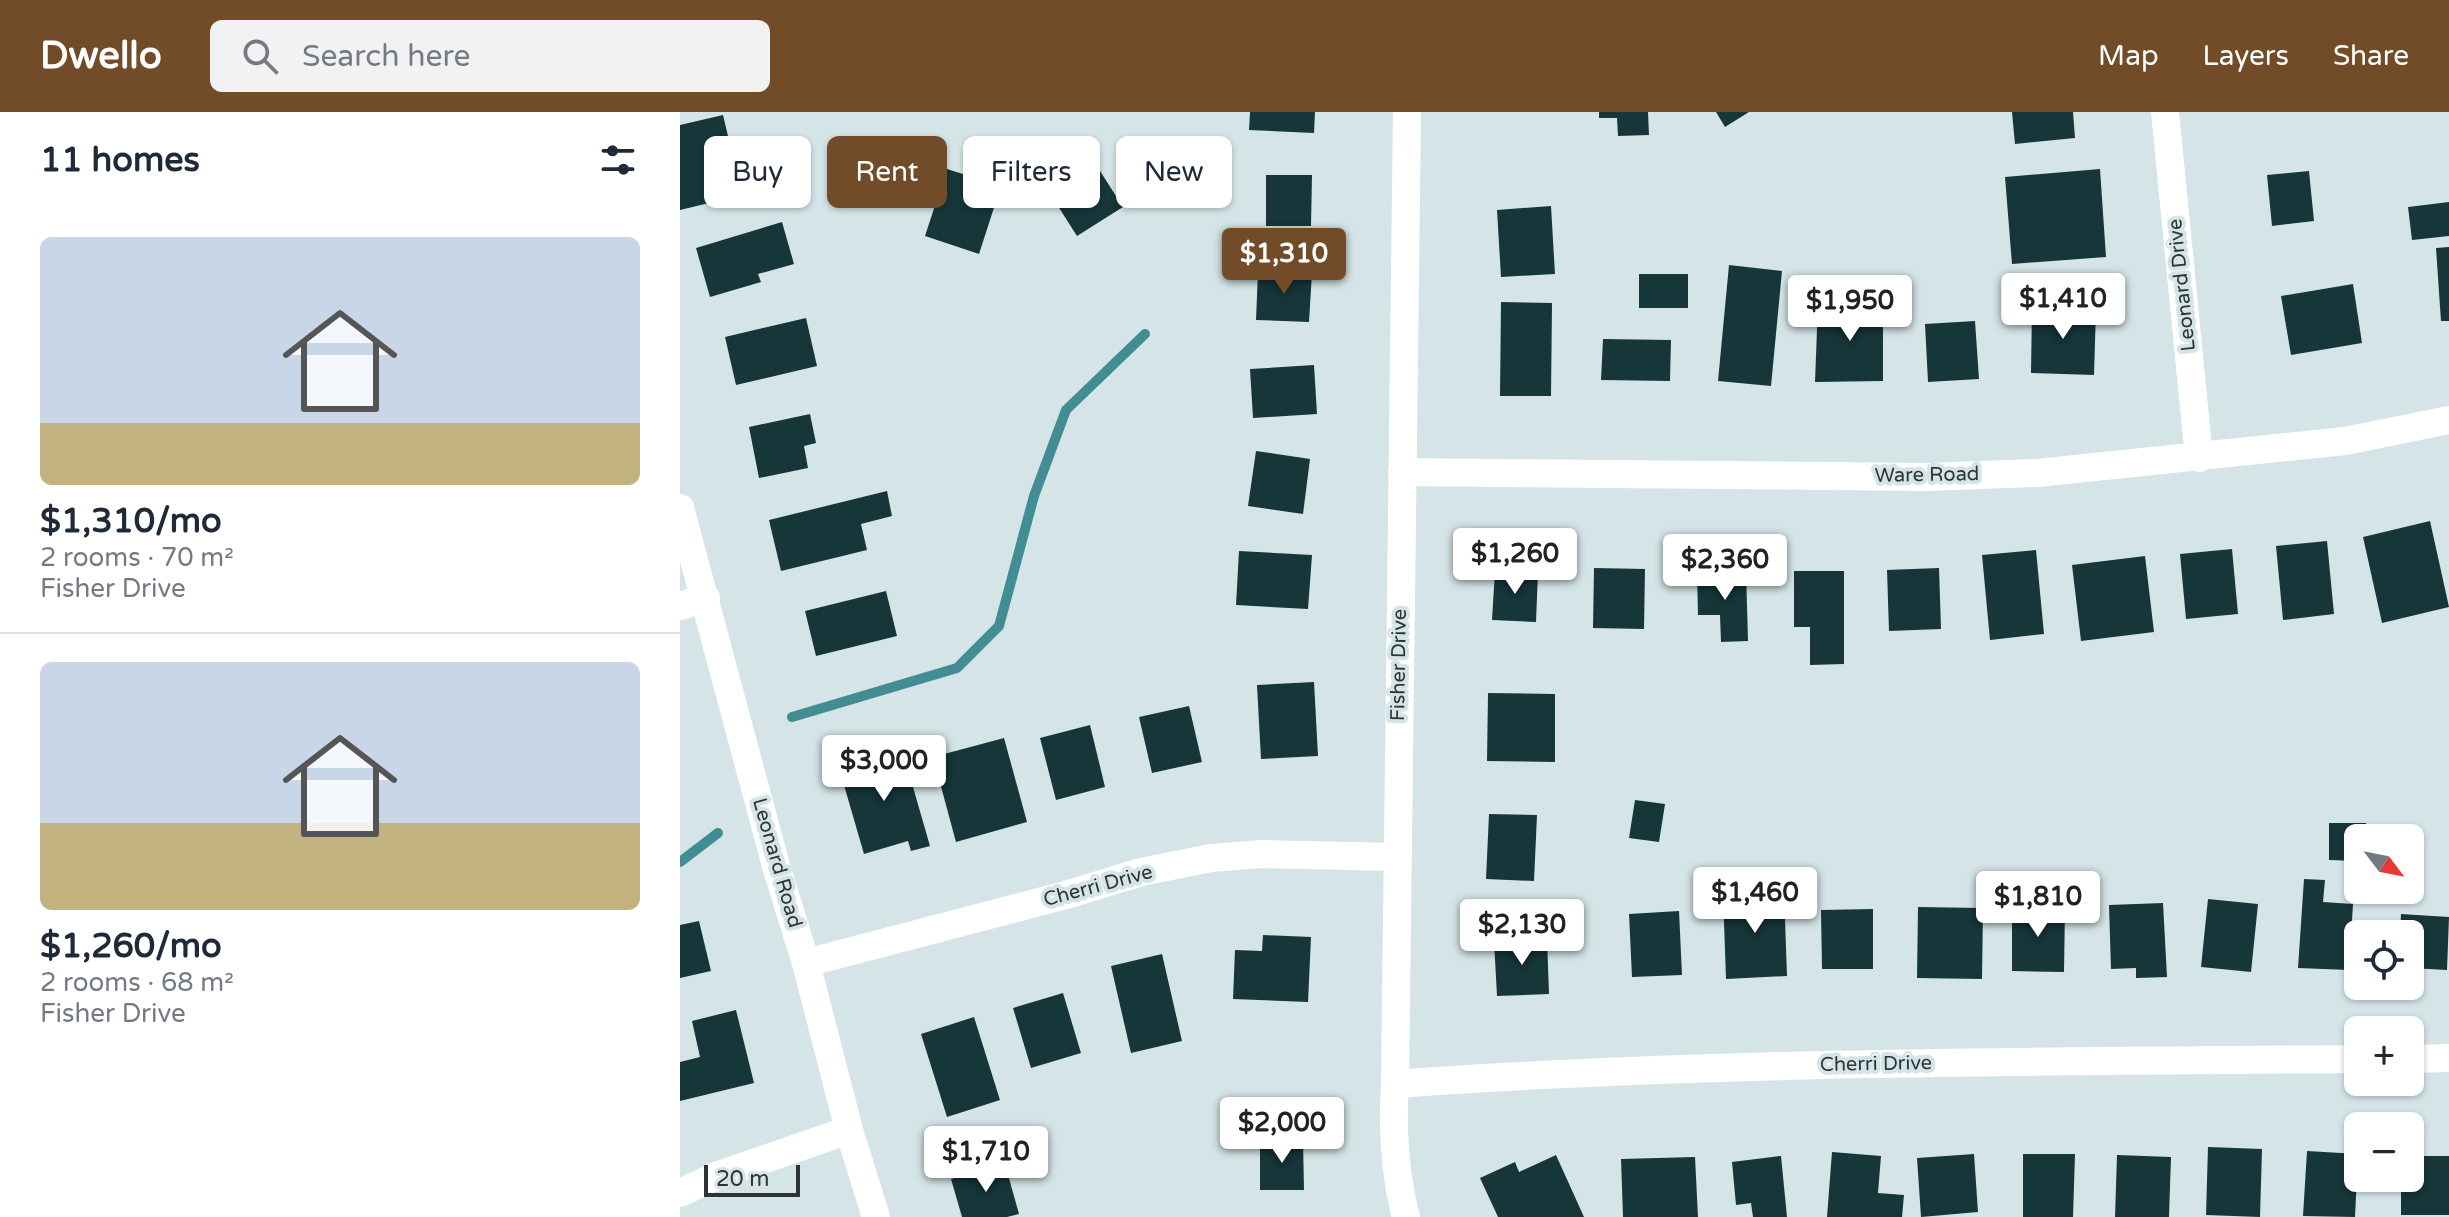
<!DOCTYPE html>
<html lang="en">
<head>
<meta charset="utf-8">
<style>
	:root { --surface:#fff; --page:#f2f2f3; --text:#1f2937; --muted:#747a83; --line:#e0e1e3; --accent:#724c28 }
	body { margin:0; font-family:"Varela Round",sans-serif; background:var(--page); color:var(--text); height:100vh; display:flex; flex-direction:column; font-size:30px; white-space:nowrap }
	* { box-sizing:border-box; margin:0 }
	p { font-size:26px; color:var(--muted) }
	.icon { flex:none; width:44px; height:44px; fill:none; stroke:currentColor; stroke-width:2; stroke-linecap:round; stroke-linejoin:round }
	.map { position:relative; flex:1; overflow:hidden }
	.sheet { display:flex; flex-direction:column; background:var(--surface); width:680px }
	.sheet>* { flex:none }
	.guide { position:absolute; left:24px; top:24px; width:760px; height:72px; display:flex; gap:16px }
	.needle { width:52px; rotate:122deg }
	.buttons { position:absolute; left:1664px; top:712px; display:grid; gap:16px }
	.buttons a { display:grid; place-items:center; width:80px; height:80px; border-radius:12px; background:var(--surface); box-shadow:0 2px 6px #0004; font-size:40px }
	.scale { position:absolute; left:24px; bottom:20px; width:96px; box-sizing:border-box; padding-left:8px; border:4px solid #2e3435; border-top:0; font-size:22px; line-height:28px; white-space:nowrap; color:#2e3435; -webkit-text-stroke:6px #d5e5e7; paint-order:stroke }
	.price { position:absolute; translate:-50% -68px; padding:0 18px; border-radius:8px; background:#fff; color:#222; font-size:26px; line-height:52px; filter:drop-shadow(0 2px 4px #0008) }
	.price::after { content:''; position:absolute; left:50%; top:48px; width:24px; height:18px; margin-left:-12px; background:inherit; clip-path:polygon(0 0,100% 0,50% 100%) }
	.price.active { background:var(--accent); color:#fff }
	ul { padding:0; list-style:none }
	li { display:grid; align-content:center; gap:16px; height:424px; padding:0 40px }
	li+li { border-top:2px solid var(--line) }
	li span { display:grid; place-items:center; height:248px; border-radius:12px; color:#555 }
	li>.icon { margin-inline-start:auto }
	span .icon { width:144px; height:144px; fill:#fffc; stroke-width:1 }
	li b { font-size:34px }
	h2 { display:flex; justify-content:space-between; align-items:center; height:96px; padding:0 40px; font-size:34px }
	.pill { padding:0 28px; border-radius:12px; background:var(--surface); box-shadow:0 2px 6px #0004; font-size:28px; line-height:72px }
	.pill.active { background:var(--accent); color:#fff }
	header { display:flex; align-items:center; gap:48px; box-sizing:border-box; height:112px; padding:0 40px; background:var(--accent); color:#fff }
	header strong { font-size:38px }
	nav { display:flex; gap:44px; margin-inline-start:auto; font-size:28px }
	.search { width:560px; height:72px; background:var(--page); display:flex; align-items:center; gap:20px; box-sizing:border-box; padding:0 28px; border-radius:12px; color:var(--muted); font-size:30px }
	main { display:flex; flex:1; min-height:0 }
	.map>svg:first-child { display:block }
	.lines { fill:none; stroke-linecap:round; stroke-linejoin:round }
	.stream { stroke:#428c94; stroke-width:10 }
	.building { fill:#16363a }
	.minor { stroke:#fff; stroke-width:28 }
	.labels { text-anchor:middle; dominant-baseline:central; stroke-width:8; stroke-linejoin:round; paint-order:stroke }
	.street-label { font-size:20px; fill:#2e3435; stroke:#d5e5e7 }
</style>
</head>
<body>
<header>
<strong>Dwello</strong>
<div class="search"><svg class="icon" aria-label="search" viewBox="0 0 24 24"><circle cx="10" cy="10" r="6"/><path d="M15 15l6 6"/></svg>Search here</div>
<nav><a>Map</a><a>Layers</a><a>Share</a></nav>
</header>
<main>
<section class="sheet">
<h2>11 homes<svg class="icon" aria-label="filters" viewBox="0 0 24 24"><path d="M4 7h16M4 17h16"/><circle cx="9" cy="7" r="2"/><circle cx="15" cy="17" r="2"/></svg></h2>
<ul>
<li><span style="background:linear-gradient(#c9d6e8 75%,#c2b280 0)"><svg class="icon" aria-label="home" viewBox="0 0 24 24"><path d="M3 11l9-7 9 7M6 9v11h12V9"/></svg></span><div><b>$1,310/mo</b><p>2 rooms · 70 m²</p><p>Fisher Drive</p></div></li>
<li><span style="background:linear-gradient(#c9d6e8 65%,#c2b280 0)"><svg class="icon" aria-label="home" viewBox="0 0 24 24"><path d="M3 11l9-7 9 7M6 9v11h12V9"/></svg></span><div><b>$1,260/mo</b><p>2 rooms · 68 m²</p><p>Fisher Drive</p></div></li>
</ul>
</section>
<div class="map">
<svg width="1769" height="1105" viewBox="0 0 1769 1105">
	<rect width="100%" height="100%" fill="#d5e5e7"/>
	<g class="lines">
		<path class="stream" d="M112,605L277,556L319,514L354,384L386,298L465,222
			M0,750L38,721"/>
	</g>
	<path class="building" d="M570,0H635L634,21L569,18Z
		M919,0H968L969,23L938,24L937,6H919Z
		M1036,0H1069L1045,15Z
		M1332,0H1393L1395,26L1335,32Z
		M43,3L62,83L0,98V13Z
		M406,37L443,95L397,124L360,66Z
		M267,57L321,74L299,142L245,124Z
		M1420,57L1426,145L1332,152L1325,65Z
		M1629,59L1634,109L1592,114L1587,63Z
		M586,63H632L631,114H586Z
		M1769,90V124L1732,128L1728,95Z
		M871,94L875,162L821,165L817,98Z
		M102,110L114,152L78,162L81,170L30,185L16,136Z
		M1769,135V209H1761L1756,136Z
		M1049,153L1102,159L1091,274L1038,269Z
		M578,159L632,161L629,210L576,208Z
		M959,162H1008V196H959Z
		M1673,172L1682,231L1611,243L1601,184Z
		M821,190L872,191L871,284H820Z
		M1138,191L1203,192V269L1135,270Z
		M1352,195L1416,197L1414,263L1351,261Z
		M126,206L137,254L56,273L45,225Z
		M1295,209L1299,267L1248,270L1245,212Z
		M923,227L991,228L990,269L921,268Z
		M634,253L637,302L573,306L570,257Z
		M130,302L136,331L124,334L128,356L79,366L69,315Z
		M576,339L630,347L623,402L568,394Z
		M207,379L212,404L181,412L187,438L101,459L89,408Z
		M1750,409L1769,495L1702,511L1683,425Z
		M1647,429L1654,502L1603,508L1596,434Z
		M1552,437L1558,502L1506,507L1500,442Z
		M1356,438L1364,522L1310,528L1302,443Z
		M559,439L632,443L628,497L556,493Z
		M1465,444L1474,520L1401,529L1392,453Z
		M914,456L965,457L964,517L913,516Z
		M1259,456L1261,517L1209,519L1207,458Z
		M815,458L858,460L856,510L812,508Z
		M1066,458L1068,529L1041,530L1040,503H1018L1017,459Z
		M1114,459H1164V552L1130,553V515H1114Z
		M206,479L217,524L136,544L125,499Z
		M634,570L638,644L581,647L577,573Z
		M808,581L875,582V650L807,649Z
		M509,594L522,650L472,661L459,605Z
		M410,613L425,675L376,688L360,626Z
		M324,626L347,710L276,730L253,645Z
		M222,637L250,734L231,739L228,729L184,742L159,656Z
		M955,688L985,692L979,730L949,726Z
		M809,702L857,703L854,769L806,767Z
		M1649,711H1686V726H1678V749L1649,748Z
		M1624,767L1645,768L1643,790L1673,792L1669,858L1618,856Z
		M1104,779L1107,864L1046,867L1043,782Z
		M1528,787L1578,792L1571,860L1521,855Z
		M1483,791L1487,865L1456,866V856L1431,857L1429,793Z
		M1238,795L1303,796L1302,867L1237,866Z
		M1332,795H1385L1384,860L1332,859Z
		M1193,797V857H1142L1141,798Z
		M999,799L1002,863L952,865L949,802Z
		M1721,802L1769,805L1767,858L1730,856V822H1720Z
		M19,809L31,859L0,866V813Z
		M583,823L631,825L628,890L553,887L555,838L582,839Z
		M867,826L869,882L817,884L814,829Z
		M482,842L502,929L451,941L431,854Z
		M383,881L401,941L351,956L333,896Z
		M56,898L74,971L0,989V950L20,945L12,909Z
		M294,905L320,988L267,1005L241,922Z
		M580,1028H623L624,1078H580Z
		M1528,1035L1582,1037L1580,1105L1526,1103Z
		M1627,1039L1678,1042L1675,1105L1623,1104Z
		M1152,1040L1201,1044L1198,1081L1224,1083L1222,1105H1147Z
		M1294,1042L1298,1100L1241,1105L1237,1046Z
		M1343,1042H1395L1393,1105H1343Z
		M876,1043L904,1105H818L800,1066L835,1050L839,1060Z
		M1437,1043L1491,1045L1489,1105H1435Z
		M1101,1044L1107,1105H1073L1071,1091L1056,1093L1052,1050Z
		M1730,1044H1769V1103H1721V1066H1730Z
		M1015,1045L1018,1105H943L941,1047Z
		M325,1052L339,1102L327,1105H282L271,1067Z"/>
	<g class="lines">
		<path class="minor" d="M1485,0L1519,346
			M722,360L1247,365L1357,361L1665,329L1769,308
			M0,396L96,754L126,851L169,1018L196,1105
			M0,494L26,486
			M126,851L386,783L461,760L531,746L582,742L717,745
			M1730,947L1769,946
			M715,972C1035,949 1357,950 1678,947
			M0,1081L36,1064L169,1018
			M726,1105C714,1060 712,1018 715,972L727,0"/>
	</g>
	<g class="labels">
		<g class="street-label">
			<text transform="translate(1502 173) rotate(-96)">Leonard Drive</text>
			<text transform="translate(1247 363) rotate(-1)">Ware Road</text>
			<text transform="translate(719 553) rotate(-89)">Fisher Drive</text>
			<text transform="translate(97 751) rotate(74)">Leonard Road</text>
			<text transform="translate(418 774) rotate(-15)">Cherri Drive</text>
			<text transform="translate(1196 952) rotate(-1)">Cherri Drive</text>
		</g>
	</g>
</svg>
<div class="buttons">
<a><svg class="needle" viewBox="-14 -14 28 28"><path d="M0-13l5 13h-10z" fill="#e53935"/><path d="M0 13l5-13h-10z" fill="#747a83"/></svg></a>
<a><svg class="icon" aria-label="locate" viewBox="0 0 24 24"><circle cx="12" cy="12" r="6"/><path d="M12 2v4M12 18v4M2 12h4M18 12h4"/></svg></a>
<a>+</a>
<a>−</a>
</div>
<div class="scale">20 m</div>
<b class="price active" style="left:604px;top:184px">$1,310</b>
<b class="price" style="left:1383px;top:229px">$1,410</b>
<b class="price" style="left:1170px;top:231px">$1,950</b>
<b class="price" style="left:835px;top:484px">$1,260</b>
<b class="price" style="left:1045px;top:490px">$2,360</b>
<b class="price" style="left:204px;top:691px">$3,000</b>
<b class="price" style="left:1075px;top:823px">$1,460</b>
<b class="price" style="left:1358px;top:827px">$1,810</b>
<b class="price" style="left:842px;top:855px">$2,130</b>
<b class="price" style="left:602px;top:1053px">$2,000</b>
<b class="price" style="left:306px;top:1082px">$1,710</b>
<div class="guide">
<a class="pill">Buy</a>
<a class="pill active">Rent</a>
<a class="pill">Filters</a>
<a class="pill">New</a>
</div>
</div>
</main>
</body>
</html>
